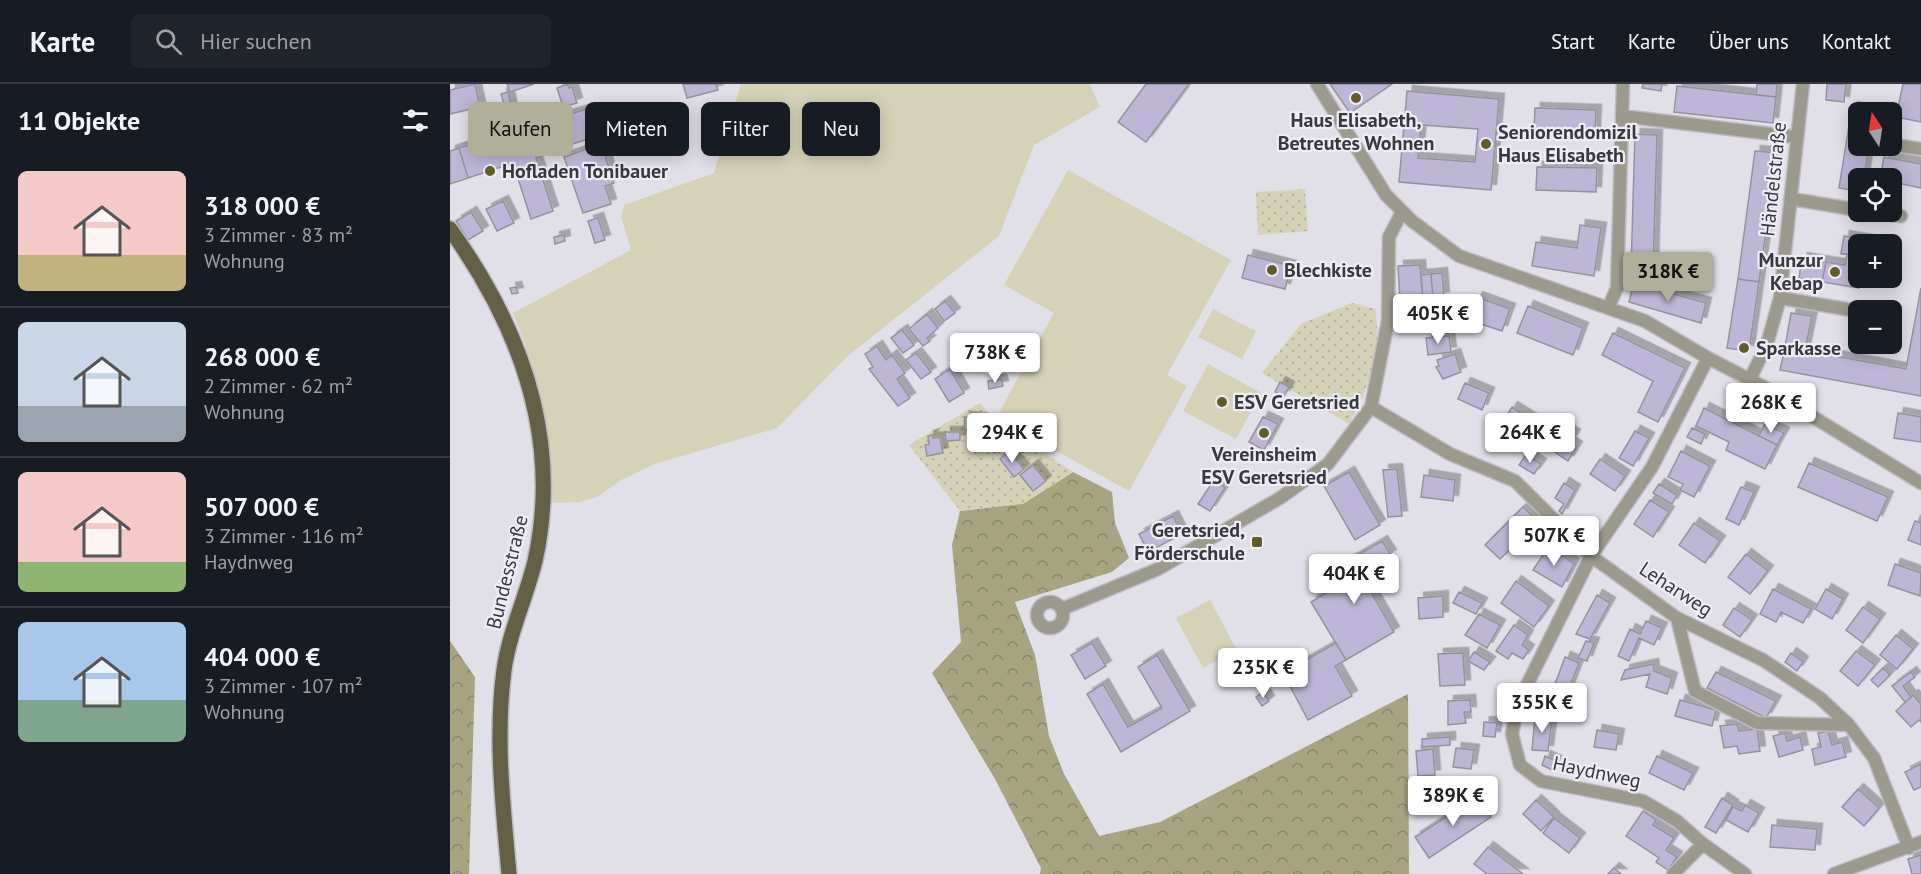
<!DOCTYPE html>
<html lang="de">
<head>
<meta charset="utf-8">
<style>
	:root { --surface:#171b24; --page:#20242c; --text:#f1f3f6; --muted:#9ea1a6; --line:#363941; --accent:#b1af99 }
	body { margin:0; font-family:"PT Sans",sans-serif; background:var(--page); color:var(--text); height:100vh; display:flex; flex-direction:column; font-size:22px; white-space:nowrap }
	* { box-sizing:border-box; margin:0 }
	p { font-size:20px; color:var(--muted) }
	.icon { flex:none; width:33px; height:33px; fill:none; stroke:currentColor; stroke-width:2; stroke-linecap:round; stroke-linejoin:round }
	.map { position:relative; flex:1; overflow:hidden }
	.side { display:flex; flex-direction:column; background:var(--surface); width:450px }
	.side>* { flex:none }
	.hud { position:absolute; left:18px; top:18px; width:570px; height:54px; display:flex; gap:12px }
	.needle { width:39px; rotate:348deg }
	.tools { position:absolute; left:1398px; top:18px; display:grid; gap:12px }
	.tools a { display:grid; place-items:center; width:54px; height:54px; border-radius:9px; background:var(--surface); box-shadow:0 3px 15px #0003; font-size:30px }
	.price { position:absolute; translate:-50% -51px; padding:0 14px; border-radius:6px; background:#fff; color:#222; font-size:20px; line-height:39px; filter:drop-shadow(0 2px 3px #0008) }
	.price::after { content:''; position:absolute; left:50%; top:36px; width:18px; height:14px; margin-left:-9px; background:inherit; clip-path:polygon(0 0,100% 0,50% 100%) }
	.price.active { background:var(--accent); color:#111 }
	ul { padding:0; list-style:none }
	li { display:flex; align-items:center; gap:18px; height:150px; padding:0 18px }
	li+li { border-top:2px solid var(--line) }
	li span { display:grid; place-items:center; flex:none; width:168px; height:120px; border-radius:9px; color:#555 }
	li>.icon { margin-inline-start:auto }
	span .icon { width:72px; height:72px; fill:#fffc; stroke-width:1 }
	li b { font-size:26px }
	h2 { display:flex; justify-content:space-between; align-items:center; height:72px; padding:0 18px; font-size:26px }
	.chip { padding:0 21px; border-radius:9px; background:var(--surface); box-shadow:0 3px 15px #0003; font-size:21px; line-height:54px }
	.chip.active { background:var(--accent); color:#111 }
	header { display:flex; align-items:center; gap:36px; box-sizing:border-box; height:84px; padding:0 30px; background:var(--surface); border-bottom:2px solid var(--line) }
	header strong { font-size:28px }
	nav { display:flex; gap:33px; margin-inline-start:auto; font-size:21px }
	.search { width:420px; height:54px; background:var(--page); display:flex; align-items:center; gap:15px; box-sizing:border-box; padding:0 21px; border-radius:9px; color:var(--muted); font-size:22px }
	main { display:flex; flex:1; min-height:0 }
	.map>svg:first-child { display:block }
	.green { fill:#d6d2b7 }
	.forest { fill:url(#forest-crowns) }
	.park { fill:url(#park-dots) }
	.building { fill:#beb6d7; stroke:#95939c; stroke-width:1.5; fill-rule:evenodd; filter:url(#shadow) }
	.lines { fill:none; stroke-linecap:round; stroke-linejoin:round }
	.street-casing { stroke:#bcbac2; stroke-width:15 }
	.primary-casing { stroke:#bcbac2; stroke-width:18 }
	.street { stroke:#9c9a8c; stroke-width:12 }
	.primary { stroke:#646046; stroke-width:15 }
	.poi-dot { fill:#635c28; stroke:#eeecf6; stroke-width:2 }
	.labels { text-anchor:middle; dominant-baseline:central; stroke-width:4.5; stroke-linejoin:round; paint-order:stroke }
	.poi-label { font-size:20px; font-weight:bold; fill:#39383c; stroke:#eeecf6; text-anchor:start }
	.street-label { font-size:20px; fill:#39383c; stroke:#eeecf6 }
</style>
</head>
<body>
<header>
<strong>Karte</strong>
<div class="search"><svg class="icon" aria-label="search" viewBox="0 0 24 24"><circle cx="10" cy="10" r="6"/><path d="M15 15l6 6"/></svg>Hier suchen</div>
<nav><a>Start</a><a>Karte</a><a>Über uns</a><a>Kontakt</a></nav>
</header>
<main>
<section class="side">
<h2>11 Objekte<svg class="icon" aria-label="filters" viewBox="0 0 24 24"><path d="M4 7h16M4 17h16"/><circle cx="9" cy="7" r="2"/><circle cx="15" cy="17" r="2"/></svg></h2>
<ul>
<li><span style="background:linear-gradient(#f6c9c9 70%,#c2b280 0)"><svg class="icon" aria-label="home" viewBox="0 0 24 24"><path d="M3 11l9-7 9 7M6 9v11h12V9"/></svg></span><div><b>318 000 €</b><p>3 Zimmer · 83 m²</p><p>Wohnung</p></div></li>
<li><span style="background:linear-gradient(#c9d6e8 70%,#9aa5b1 0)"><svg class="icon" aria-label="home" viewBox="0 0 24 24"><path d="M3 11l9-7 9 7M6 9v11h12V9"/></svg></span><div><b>268 000 €</b><p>2 Zimmer · 62 m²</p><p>Wohnung</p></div></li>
<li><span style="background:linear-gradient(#f6c9c9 75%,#8fb573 0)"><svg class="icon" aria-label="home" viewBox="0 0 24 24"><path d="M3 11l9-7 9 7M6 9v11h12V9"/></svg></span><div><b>507 000 €</b><p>3 Zimmer · 116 m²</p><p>Haydnweg</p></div></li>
<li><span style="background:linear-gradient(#a9c7e8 65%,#7fa58c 0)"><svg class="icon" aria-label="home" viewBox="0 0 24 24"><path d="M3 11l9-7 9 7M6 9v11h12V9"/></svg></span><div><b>404 000 €</b><p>3 Zimmer · 107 m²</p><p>Wohnung</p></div></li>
</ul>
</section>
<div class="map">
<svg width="1471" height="790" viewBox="0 0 1471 790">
	<defs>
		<pattern id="forest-crowns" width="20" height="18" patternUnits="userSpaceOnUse" patternTransform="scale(1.5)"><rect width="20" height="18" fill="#a8a381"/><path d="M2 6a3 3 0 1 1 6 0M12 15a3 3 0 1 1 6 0" fill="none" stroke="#8a866b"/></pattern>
		<pattern id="park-dots" width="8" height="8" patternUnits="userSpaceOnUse" patternTransform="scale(1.5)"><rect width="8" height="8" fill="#d6d2b7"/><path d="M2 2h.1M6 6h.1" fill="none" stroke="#b8b59e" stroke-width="1.8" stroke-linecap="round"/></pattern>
		<filter id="shadow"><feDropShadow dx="5.5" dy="-5.5" stdDeviation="0" flood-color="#0004"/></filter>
	</defs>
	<rect width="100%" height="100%" fill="#e1dfe8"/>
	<path class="green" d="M291,0H640L650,23L584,61L549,152L399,271L327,344L205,380L173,395L147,413L130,418L101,419C99,353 89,290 63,229L181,166L171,133L174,121L264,89Z
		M618,86L781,176L717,291L737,302L679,407L546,334L604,229L554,201Z
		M763,225L806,247L792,275L748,253Z
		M758,280L811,309L786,355L733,327Z
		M760,516L787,566L753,584L726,534Z"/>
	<path class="forest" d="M623,388L662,408L665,439L679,474L662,488L565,518L585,571L599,652L614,690L649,752L710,738L958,610L959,790H590L591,784L545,695L482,589L511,558L502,461L510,427L574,419Z
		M0,557L25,593L19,790H0Z"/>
	<path class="park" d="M855,105L858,147L808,151L806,108Z
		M902,219L925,225C933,264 918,306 899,340L812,289L851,240Z
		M530,319L547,339L623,388L573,420L510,427L459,361Z"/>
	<path class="building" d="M25,0L30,23L0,30V6Z
		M57,0H84L60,8Z
		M118,0L119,4L122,3L127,19L113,23L107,4Z
		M233,0H266L268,6L237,14Z
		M696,0H739L696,58L668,38Z
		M880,0H942L900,29Z
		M1193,0H1212L1211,7L1192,4Z
		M1307,0H1327L1326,13L1306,11Z
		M1377,0H1396L1394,18L1376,16Z
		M1453,0H1471V38L1446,33Z
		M1227,2L1326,13L1323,39L1224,28Z
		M957,7L1049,15L1041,106L949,98ZM971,41L1028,45L1025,78L968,74Z
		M58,8L62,26L56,27L51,10Z
		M1402,23L1424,27L1408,28V62H1419L1414,94H1408V107L1389,104Z
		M1085,24L1146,26L1145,50L1084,47Z
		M137,25L145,53L109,64L100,36Z
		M80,42L90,73L86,74L103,127L81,135L63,79L18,94L9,64Z
		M1185,50L1207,51L1203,187L1181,186Z
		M151,60L164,99L155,102L161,120L133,129L114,73Z
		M9,64L18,94L0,100V67Z
		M1305,67L1327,69L1309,198L1288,195Z
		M1434,73L1471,80V104L1442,98V94H1430Z
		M1087,83L1147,84L1146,108L1086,106Z
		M53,117L64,139L47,147L36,125Z
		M21,128L33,147L18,156L6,137Z
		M148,134L155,156L145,159L138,137Z
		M1130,141L1151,144L1144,192L1082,182L1086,158L1127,164Z
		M114,151L115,157L105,160L104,153Z
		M1394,152L1417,156V160H1408L1409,204L1372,198L1376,178L1395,181L1397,170H1391Z
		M798,171L841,182L835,205L792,194Z
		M1352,174L1376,178L1372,198L1349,194Z
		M970,181L974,232L951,234L948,182Z
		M992,189L994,213L983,214L981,190Z
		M981,190L983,214L973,215L971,191Z
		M1288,195L1309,198L1299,267L1277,264Z
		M1184,199L1256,219L1251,239L1179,218Z
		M66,203L68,209L62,210L60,204Z
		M1471,204V312L1330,286L1335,263L1456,285Z
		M1027,213L1060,225L1052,247L1019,236Z
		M495,217L505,229L494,237L485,225Z
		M1078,222L1133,244L1123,271L1067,249Z
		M1341,229L1362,232L1355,266L1335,263Z
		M477,230L488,244L477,254L480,257L473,262L459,245Z
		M452,246L464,261L453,269L441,254Z
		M1163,249L1235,284L1208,338L1188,328L1203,297L1152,271Z
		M999,252L1001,268L978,271L976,254Z
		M427,262L436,276L442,271L455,289L447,295L460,314L448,322L419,285L423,283L415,270Z
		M466,269L481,288L471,295L456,276Z
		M1005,270L1011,288L993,295L986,283L989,282L987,276Z
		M500,285L514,309L499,318L485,295Z
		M551,295L553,302L539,305L538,297Z
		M830,298L839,303L834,312L825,308Z
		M1015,299L1039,309L1032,326L1008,315Z
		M1062,323L1081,335L1071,351L1052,339Z
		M1254,324L1327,361L1315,385L1276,366L1279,358L1246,342Z
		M1448,329L1471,333V358L1444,354Z
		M515,333L532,335L530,347L514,345Z
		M813,333L828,340L814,366L799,358Z
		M1104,337L1125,351L1120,358L1127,363L1118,377L1090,358Z
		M1315,340L1334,349L1327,361L1309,352Z
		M1242,344L1255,350L1251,360L1237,353Z
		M1185,347L1199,354L1183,382L1169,374Z
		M495,348H510V356L496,357Z
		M482,351L483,354L490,353L493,369L477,372L475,361L479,360L478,352Z
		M537,352L540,356L545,354L552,362L544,369L532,357Z
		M559,367L574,385L564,393L550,375Z
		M1231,367L1260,382L1244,413L1230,406L1233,400L1218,393Z
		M1076,371L1091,380L1084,390L1069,381Z
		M1150,375L1175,392L1165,407L1140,390Z
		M1359,379L1438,413L1427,437L1348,403Z
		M583,381L596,397L583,407L570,391Z
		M947,385L952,432L938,433L933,386Z
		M899,388L930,441L905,456L874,402Z
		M974,391L1005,396L1003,417L971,413Z
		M764,396L775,404L760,427L748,420Z
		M1114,399L1125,406L1112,430L1109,427L1114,420L1105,414Z
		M1209,400L1227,411L1222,420L1203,409Z
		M1291,403L1304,408L1289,441L1276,435Z
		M1200,416L1219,428L1203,453L1184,440Z
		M1073,423L1089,438L1050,475L1035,461Z
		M723,432L732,450L698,468L689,450Z
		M1465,437L1471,439V461L1458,456Z
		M1244,439L1270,457L1255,479L1229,461Z
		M932,457L941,471L910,489L944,548L896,576L861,518L888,502L879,488Z
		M1099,462L1124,480L1112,503L1083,486Z
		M1296,470L1318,487L1300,510L1278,493Z
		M1445,480L1471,489L1470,512L1438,501Z
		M1066,497L1099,522L1084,543L1051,519Z
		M1323,505L1361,525L1353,539L1331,528L1326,538L1310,530Z
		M1376,505L1393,515L1382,535L1365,525Z
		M1009,508L1032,519L1026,530L1003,519Z
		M1147,511L1160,519L1140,555L1126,550Z
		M993,512V533L969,535L968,514Z
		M1413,523L1430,535L1413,559L1396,546Z
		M1284,524L1302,536L1290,553L1273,541Z
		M1029,530L1050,541L1037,564L1015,551Z
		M1196,537L1212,544L1204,561L1189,554L1179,577L1168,572L1180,545L1190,550Z
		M1064,541L1078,551L1072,561L1079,566L1073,575L1062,569L1058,575L1046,567Z
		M1446,551L1463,565L1447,585L1430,571Z
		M1136,557L1144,559L1137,577L1128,574Z
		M642,559L656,582L635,595L621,571Z
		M886,559L896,576L885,582L902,612L858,636L833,589Z
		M1406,567L1425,581L1408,602L1390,587Z
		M1024,568L1040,578L1034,586L1018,577Z
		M1013,569L1015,601L990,602L988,570Z
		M1341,569L1353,578L1347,587L1335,578Z
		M707,571L740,627L671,668L637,610L653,600L678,643L712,624L688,583Z
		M1115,573L1129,579L1116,612L1102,608Z
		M1203,580L1204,587L1222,594L1217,610L1196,603L1200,590L1171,596L1175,586Z
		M1433,584L1440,591L1428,603L1421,596Z
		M1266,588L1326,617L1316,634L1257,604Z
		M1461,588L1465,593L1453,602L1461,613L1455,618L1442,602Z
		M813,608L819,617L812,622L806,613Z
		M1463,611L1471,620V638L1469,636L1461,643L1446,627Z
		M1020,616L1021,628H1014L1016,639L998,641V617Z
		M1230,616L1266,626L1262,642L1225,632Z
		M1085,633L1102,635L1098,667L1082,666Z
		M1034,638L1047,639L1045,653L1033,652Z
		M1287,640L1289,647L1307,645L1310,667L1289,670L1287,662L1274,664L1270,642Z
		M1147,646L1169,650L1166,666L1144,663Z
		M1378,647L1382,661L1392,658L1396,673L1365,681L1362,665L1371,663L1368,649Z
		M1335,649L1337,657L1350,653L1353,666L1329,673L1323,652Z
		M1000,653V661L972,663V655Z
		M1006,664L1024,666L1021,685L1003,683Z
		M983,665L985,691L968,692L966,667Z
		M1095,672L1106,677L1102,686L1092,681Z
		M1207,672L1243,689L1234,706L1199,689Z
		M1471,680V703L1464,706L1455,688Z
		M1408,705L1429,724L1414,742L1392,723Z
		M1027,713L1041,733L979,774L965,753Z
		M1272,714L1283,721L1266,749L1255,743Z
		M1086,716L1104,733L1091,747L1073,730Z
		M1295,721L1309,729L1298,748L1276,736L1283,723L1292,727Z
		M1193,727L1206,736L1203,741L1224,754L1216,766L1227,773L1218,786L1206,778L1209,774L1176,752Z
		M1104,734L1130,754L1119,769L1093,749Z
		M1322,741L1367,745L1365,766L1320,763Z
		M1038,763L1056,777L1073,790H1037L1024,780Z
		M1471,771V790H1462L1458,775Z
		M1164,784L1171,790H1158Z"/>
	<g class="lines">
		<defs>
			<path id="street" d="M867,0L936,111L962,137L1009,172L1195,237L1258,274L1314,303L1471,399
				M1172,32L1346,53
				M1444,61L1471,65
				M1342,115L1408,126
				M1421,128L1451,132
				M1330,214L1408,227
				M1159,222L1167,204L1173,0
				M1258,274L1202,383L1141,472L1068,619L1062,650L1070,681L1091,697L1193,717L1227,737L1253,760L1295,790
				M1300,295L1317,260L1330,214L1353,0
				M921,323L1000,370L1065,397L1141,472L1227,534L1313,576L1370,614L1399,641L1424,674L1459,764
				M587 531a13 13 0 1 1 26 0a13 13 0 1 1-26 0Z
				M612,525L708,485L830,414L878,380L921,323L938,237L939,153L952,128
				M1227,534L1245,607L1307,639L1399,641
				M1223,790L1253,760
				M1384,790L1471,758"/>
			<path id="primary" d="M0,145C71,244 112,355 85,477C76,514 59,549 54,586C45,654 53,722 59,790"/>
		</defs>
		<use href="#street" class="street-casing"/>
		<use href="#primary" class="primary-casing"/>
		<use href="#street" class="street"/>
		<use href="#primary" class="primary"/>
	</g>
	<g class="poi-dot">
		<circle cx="906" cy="14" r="6"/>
		<circle cx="1036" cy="60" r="6"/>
		<circle cx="40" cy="87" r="6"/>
		<circle cx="822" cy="186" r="6"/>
		<circle cx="1385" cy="188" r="6"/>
		<circle cx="1294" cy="264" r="6"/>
		<circle cx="772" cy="318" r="6"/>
		<circle cx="814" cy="349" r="6"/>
		<rect x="801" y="452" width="12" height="12" rx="3"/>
	</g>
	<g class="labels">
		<g class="poi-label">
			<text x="906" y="36" text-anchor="middle">Haus Elisabeth,<tspan x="906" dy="23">Betreutes Wohnen</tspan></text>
			<text x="1048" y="48">Seniorendomizil<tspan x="1048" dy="23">Haus Elisabeth</tspan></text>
			<text x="52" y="87">Hofladen Tonibauer</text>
			<text x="1373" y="176" text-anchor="end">Munzur<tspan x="1373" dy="23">Kebap</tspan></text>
			<text x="834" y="186">Blechkiste</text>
			<text x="1306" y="264">Sparkasse</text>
			<text x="784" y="318">ESV Geretsried</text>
			<text x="814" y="370" text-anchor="middle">Vereinsheim<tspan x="814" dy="23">ESV Geretsried</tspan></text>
			<text x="795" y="446" text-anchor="end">Geretsried,<tspan x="795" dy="23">Förderschule</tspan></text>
		</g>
		<g class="street-label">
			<text transform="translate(1323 95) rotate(-84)">Händelstraße</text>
			<text transform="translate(57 488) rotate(-76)">Bundesstraße</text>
			<text transform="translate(1226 505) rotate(33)">Leharweg</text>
			<text transform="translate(1147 688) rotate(12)">Haydnweg</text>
		</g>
	</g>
</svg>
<div class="tools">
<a><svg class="needle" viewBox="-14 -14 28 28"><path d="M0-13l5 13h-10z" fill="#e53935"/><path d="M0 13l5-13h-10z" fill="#9ea1a6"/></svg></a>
<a><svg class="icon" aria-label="locate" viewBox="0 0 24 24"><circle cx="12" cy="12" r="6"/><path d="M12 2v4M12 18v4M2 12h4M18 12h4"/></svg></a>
<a>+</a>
<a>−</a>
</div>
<b class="price active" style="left:1218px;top:219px">318K €</b>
<b class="price" style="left:988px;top:261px">405K €</b>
<b class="price" style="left:545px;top:300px">738K €</b>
<b class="price" style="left:1321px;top:350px">268K €</b>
<b class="price" style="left:562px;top:380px">294K €</b>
<b class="price" style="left:1080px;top:380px">264K €</b>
<b class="price" style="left:1104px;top:483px">507K €</b>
<b class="price" style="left:904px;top:521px">404K €</b>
<b class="price" style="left:813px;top:615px">235K €</b>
<b class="price" style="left:1092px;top:650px">355K €</b>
<b class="price" style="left:1003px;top:743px">389K €</b>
<div class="hud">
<a class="chip active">Kaufen</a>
<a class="chip">Mieten</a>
<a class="chip">Filter</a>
<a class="chip">Neu</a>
</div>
</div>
</main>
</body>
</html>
